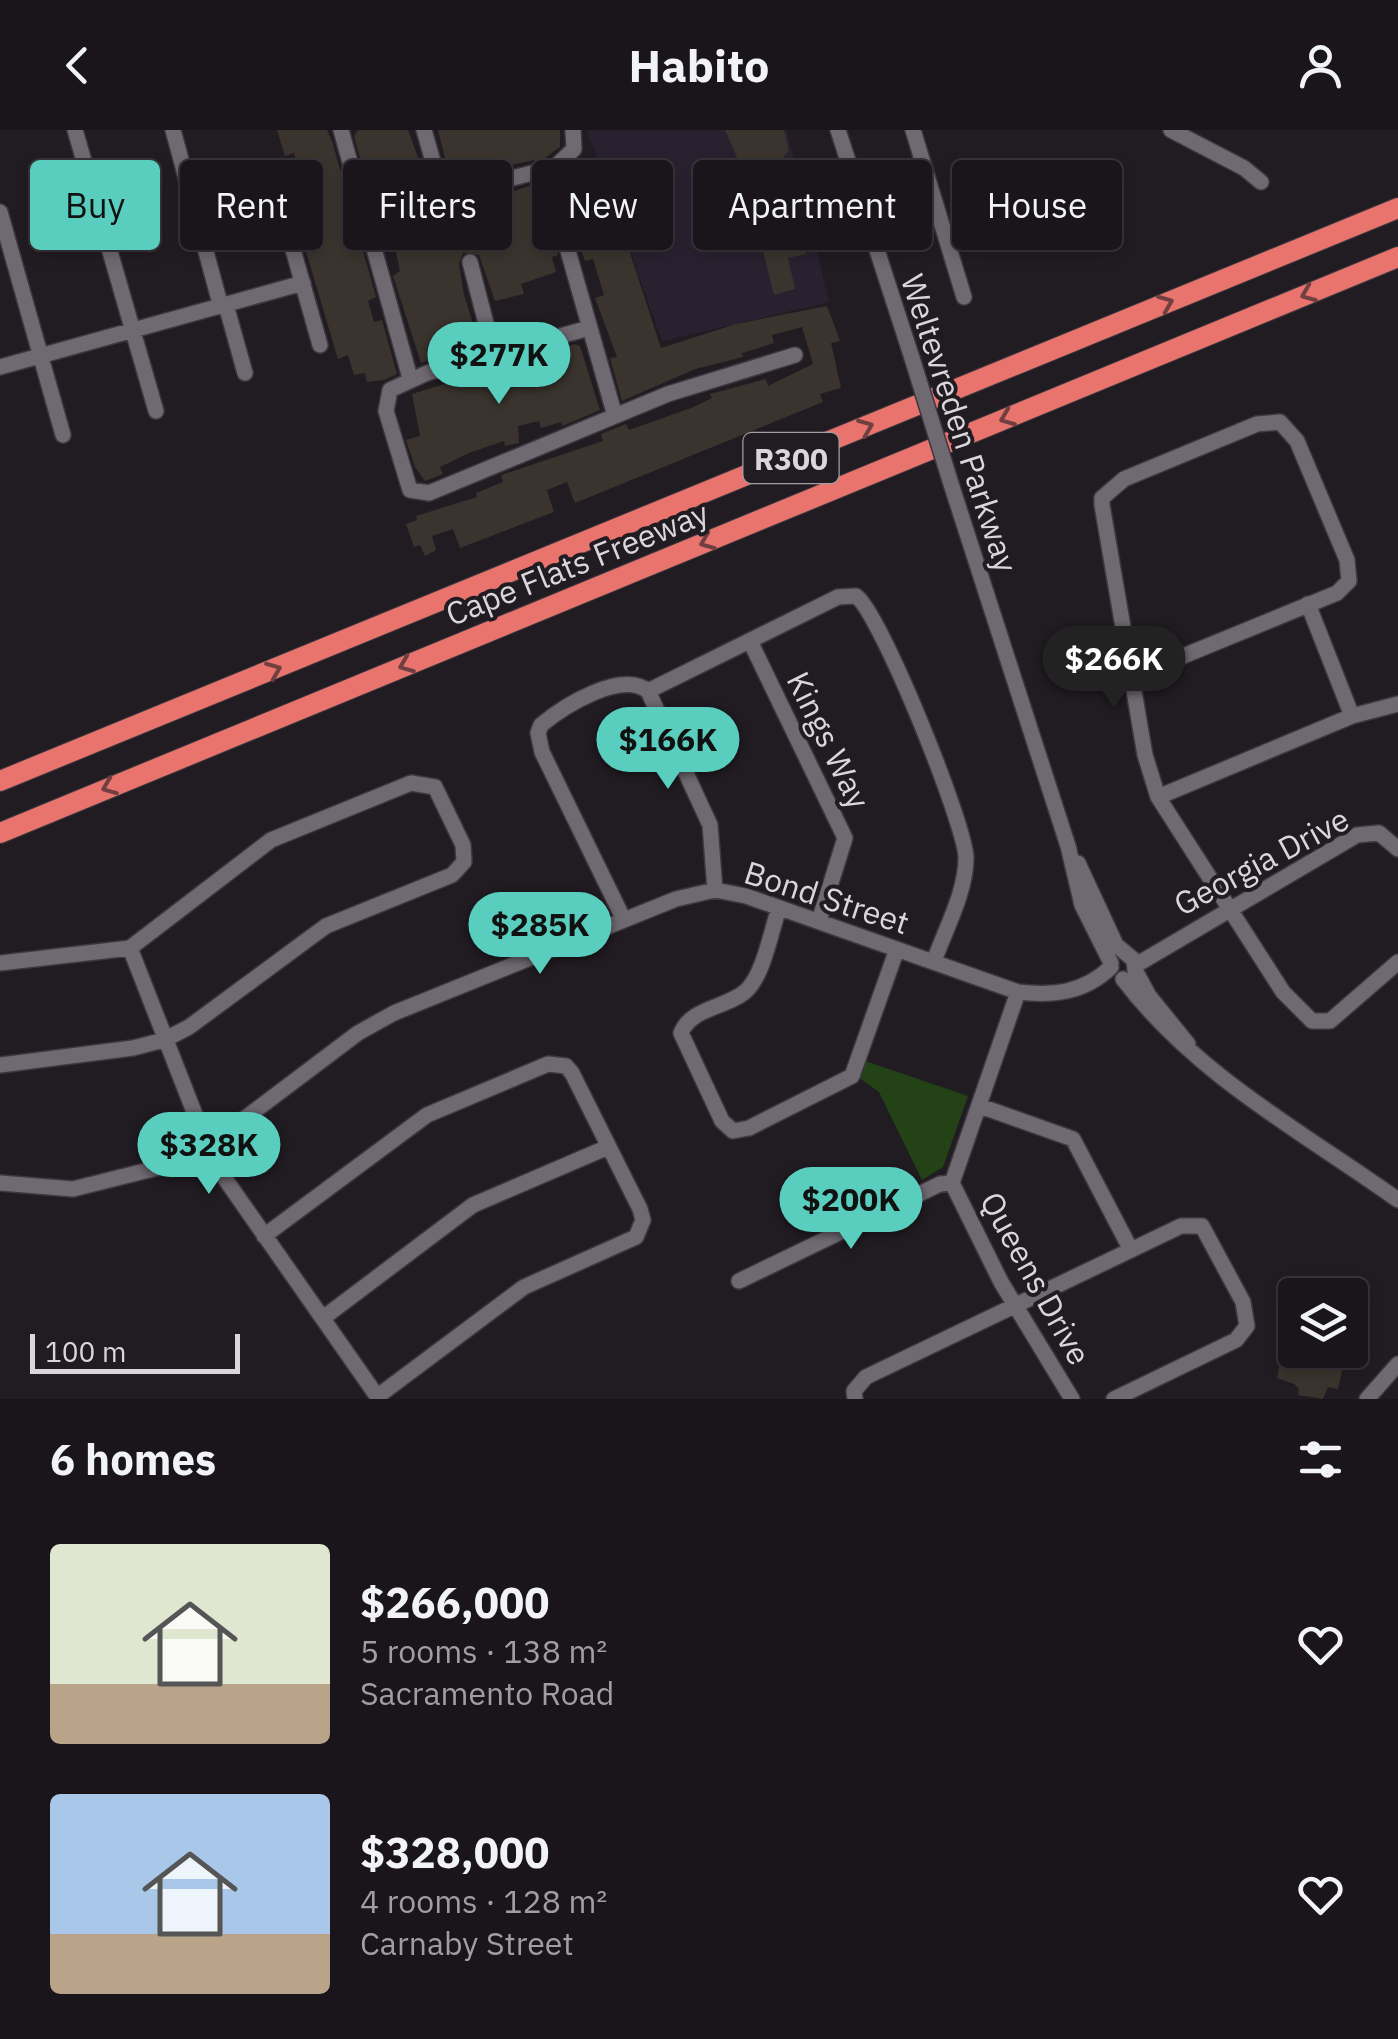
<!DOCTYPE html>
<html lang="en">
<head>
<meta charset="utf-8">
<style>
	:root { --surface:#19151a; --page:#221e23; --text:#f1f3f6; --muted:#9f9fa2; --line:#373439; --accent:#59cebf }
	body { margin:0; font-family:"IBM Plex Sans",sans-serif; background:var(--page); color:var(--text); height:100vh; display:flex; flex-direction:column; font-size:38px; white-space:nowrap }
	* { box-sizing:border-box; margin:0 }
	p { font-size:32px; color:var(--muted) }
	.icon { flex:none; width:55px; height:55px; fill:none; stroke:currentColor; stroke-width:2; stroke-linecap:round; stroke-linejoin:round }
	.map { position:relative; height:1269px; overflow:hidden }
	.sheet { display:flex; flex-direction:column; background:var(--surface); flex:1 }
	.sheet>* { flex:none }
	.banner { position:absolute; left:30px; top:30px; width:1340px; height:90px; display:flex; gap:20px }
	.controls { position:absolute; left:1278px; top:1148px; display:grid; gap:20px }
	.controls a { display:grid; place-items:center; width:90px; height:90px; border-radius:10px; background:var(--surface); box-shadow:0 5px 15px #0003,0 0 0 2px var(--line); font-size:50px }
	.scale { position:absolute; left:30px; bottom:25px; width:210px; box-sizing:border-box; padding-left:10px; border:5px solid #dad6db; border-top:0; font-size:28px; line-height:35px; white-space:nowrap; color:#dad6db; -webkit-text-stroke:8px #211c22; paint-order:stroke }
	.price { position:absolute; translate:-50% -85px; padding:0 22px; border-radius:35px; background:var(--accent); color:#111; font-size:32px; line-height:65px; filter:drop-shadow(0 2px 5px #0008) }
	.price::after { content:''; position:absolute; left:50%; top:60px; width:30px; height:22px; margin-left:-15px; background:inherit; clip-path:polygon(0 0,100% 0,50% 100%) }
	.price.active { background:#222; color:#fff }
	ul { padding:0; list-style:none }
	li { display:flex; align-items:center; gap:30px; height:250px; padding:0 50px }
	li span { display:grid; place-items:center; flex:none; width:280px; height:200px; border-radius:10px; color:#555 }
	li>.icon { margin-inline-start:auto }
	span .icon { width:120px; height:120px; fill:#fffc; stroke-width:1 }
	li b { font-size:42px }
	h2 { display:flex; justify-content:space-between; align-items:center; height:120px; padding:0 50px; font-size:42px }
	.chip { padding:0 35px; border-radius:10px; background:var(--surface); box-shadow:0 5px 15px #0003,0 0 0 2px var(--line); font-size:35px; line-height:90px }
	.chip.active { background:var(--accent); color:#111 }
	header { display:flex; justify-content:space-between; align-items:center; height:130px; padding:0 50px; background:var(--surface); font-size:45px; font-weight:700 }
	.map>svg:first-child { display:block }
	.education { fill:#2a2130 }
	.green { fill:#234316 }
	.building { fill:#3b342e }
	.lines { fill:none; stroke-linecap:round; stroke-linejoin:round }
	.minor-casing { stroke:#3c383e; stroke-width:18 }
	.highway-casing { stroke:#3c383e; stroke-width:22 }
	.minor { stroke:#6f6971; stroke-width:15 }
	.highway { stroke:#e8746d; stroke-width:20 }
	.minor-bridge-casing { stroke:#3c383e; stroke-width:18; stroke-linecap:butt }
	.minor-bridge { stroke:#6f6971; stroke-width:15 }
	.oneway { stroke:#713f40 }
	.labels { text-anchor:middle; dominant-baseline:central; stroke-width:8; stroke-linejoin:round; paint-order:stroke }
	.shield { fill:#211c22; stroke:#a29ea4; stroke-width:2.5 }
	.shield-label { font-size:30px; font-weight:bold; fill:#dad6db }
	.street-label { font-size:32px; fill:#dad6db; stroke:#211c22 }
</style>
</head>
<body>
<header><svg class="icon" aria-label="back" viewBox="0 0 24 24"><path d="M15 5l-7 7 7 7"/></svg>Habito<svg class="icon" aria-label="person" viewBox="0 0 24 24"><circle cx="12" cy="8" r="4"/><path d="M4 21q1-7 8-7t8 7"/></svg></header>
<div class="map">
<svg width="1398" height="1269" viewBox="0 0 1398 1269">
	<rect width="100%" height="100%" fill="#211c22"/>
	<path class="education" d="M587,0H787L829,172L662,211Z"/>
	<path class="green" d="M865,931L968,966L943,1037L922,1050L879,962L858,947Z"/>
	<path class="building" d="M277,0H327L332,11L376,167L368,171L374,192L382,190L397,244L384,250L367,252L365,243L354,245L348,225L338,229L296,88L303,86L304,63L314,60L308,33L297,35L294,23L285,26Z
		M358,0H408L429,58L378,72L374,58L369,60L354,6Z
		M438,0H560V17L545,28L462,45L460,33L447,36Z
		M725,0H784L789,21L784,26L789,49L793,48L806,124L788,128L795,159L774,165L743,41Z
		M651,36L657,56L614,69V74L661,218L736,194L827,176L840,211L831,213L841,258L820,264L823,272L575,373L567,352L547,360L554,382L460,418L453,399L432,406L436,420L425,426L420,415L414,417L406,394L417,390L416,386L477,367L476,363L503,352L501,345L603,311L601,304L626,294L629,300L691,278L712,268L710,264L766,249L768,256L813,234L802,197L772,205L774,213L742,223L743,227L695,239L622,271L610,228L617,227L595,168L604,165L593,129L585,131L572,93L588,89L578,59L563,63L560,50L604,40L607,49Z
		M537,53L558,125L552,127L556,142L521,154L524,164L495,171L479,125L463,123L459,134L464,165L480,216L421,233L393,146L400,141L395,118L386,120L379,96L438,80L440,88L458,83L456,75L467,72L469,77Z
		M574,214L580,216L600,280L562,296L561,292L541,298L539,291L518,296L519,313L505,316L504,311L469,323L440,337L443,344L425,351L415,337L406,310L420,306L412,264Z
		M1290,1184L1295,1185V1220H1347L1338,1259L1328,1257L1323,1269L1298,1265L1299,1259L1294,1254L1277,1248Z"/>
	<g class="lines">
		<defs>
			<path id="minor" d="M75,0L156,281
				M173,0L221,177
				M341,0L410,248
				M424,0L443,67
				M838,0L912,228
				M913,0L964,167
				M1171,0L1244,38L1261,52
				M545,40L615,286
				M191,67L287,40
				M0,82L63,305
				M365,87L555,37L574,19L573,0
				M290,109L320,215
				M470,132L494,224
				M226,175L245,243
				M589,198L427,243L390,260L386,281L410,360L429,363L668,264L795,225
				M0,237L303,153
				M952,357L1068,716L1082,775L1111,833
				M1308,474L1352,586
				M750,511L845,708L819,791
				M1132,547L1337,463L1349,451L1347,430L1297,311L1280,292L1257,294L1124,349L1102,368V375L1145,625L1158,667L1283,862L1312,891H1330L1398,832
				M648,561L710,695L715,760
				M1158,667L1352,586L1398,574
				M1078,733L1116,815L1134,830L1135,841
				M779,778C771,801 764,843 747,860C728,878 691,877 681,903L722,991L733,1001L749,998L852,946L897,819
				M623,788L542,622L538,603L541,595C564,576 621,540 648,561L838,467L856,466C880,482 966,696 966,728C966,762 945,800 934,831
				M130,818L214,1033L379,1269
				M0,833L130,818
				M1136,835L1357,705L1379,703L1398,719
				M1135,840L1149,866L1188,914
				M1123,849C1196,945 1301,1001 1398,1070
				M0,935L133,918L164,910L189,897L326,796L452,745L464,732L463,715L435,657L411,653L271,710L130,818
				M980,976L1073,1009L1131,1120
				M0,1053L73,1059L169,1035L236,995L358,903L394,883L676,769L715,760L746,766L1018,862C1053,866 1084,863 1111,837
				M952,1053L1001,1152L1072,1269
				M952,1053L1018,862
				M264,1106L427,985L548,934L566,936L572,943L640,1079L643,1090L636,1107L524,1157L378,1266
				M739,1151L940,1054L952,1053
				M323,1188L473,1075L608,1017
				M855,1269L854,1261L866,1247L1181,1096H1202L1243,1172L1247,1196L1236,1210L1114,1269
				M1367,1269L1398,1234"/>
			<path id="highway" d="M0,651L1398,78
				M0,703L1398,127"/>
		</defs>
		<use href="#minor" class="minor-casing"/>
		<use href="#highway" class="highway-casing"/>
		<use href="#minor" class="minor"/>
		<use href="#highway" class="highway"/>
		<defs>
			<path id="minor-bridge" d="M912,228L952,357"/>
		</defs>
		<use href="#minor-bridge" class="minor-bridge-casing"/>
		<use href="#minor-bridge" class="minor-bridge"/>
	</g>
	<defs><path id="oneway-chevron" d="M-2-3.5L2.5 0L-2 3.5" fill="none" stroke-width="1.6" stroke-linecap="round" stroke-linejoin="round" transform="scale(2.5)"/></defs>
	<g class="oneway">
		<use href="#oneway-chevron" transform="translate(1308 164) rotate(158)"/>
		<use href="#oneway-chevron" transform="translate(1166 173) rotate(-22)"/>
		<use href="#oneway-chevron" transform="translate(1007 288) rotate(158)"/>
		<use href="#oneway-chevron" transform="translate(866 297) rotate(-22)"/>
		<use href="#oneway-chevron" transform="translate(707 412) rotate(158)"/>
		<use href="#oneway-chevron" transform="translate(406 535) rotate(158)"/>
		<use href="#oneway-chevron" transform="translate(274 540) rotate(-22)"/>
		<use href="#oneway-chevron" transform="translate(109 657) rotate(158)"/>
	</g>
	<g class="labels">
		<rect class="shield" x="743.5" y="303" width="95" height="50" rx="8"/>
		<g class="shield-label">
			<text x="791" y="328">R300</text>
		</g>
		<g class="street-label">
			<text transform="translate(960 293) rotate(72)">Weltevreden Parkway</text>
			<text transform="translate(577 433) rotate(-22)">Cape Flats Freeway</text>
			<text transform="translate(829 610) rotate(64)">Kings Way</text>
			<text transform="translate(1261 731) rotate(-28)">Georgia Drive</text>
			<text transform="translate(827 767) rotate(18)">Bond Street</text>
			<text transform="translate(1036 1148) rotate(61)">Queens Drive</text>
		</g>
	</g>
</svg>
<div class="controls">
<a><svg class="icon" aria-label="layers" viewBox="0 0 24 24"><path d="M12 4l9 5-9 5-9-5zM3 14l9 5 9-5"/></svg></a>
</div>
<div class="scale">100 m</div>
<b class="price" style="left:499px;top:277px">$277K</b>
<b class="price active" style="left:1114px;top:581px">$266K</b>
<b class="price" style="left:668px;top:662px">$166K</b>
<b class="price" style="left:540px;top:847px">$285K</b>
<b class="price" style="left:209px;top:1067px">$328K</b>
<b class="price" style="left:851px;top:1122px">$200K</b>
<div class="banner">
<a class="chip active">Buy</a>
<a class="chip">Rent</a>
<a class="chip">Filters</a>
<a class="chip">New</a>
<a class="chip">Apartment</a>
<a class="chip">House</a>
</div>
</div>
<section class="sheet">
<h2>6 homes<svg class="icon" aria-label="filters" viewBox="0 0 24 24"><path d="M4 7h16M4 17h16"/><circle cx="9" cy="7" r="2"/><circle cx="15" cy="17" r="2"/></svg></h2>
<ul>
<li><span style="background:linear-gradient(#dfe7d0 70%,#b9a48a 0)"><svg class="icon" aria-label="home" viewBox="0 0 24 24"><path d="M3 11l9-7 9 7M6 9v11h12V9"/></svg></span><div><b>$266,000</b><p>5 rooms · 138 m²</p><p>Sacramento Road</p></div><svg class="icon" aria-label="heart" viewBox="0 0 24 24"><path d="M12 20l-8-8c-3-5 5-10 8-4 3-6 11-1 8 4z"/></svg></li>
<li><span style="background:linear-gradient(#a9c7e8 70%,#b9a48a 0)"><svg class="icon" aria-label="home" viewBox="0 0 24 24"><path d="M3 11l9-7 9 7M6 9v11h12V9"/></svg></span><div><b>$328,000</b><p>4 rooms · 128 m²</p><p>Carnaby Street</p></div><svg class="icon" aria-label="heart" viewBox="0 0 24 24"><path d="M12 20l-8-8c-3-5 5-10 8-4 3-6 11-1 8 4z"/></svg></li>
</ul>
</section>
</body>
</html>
